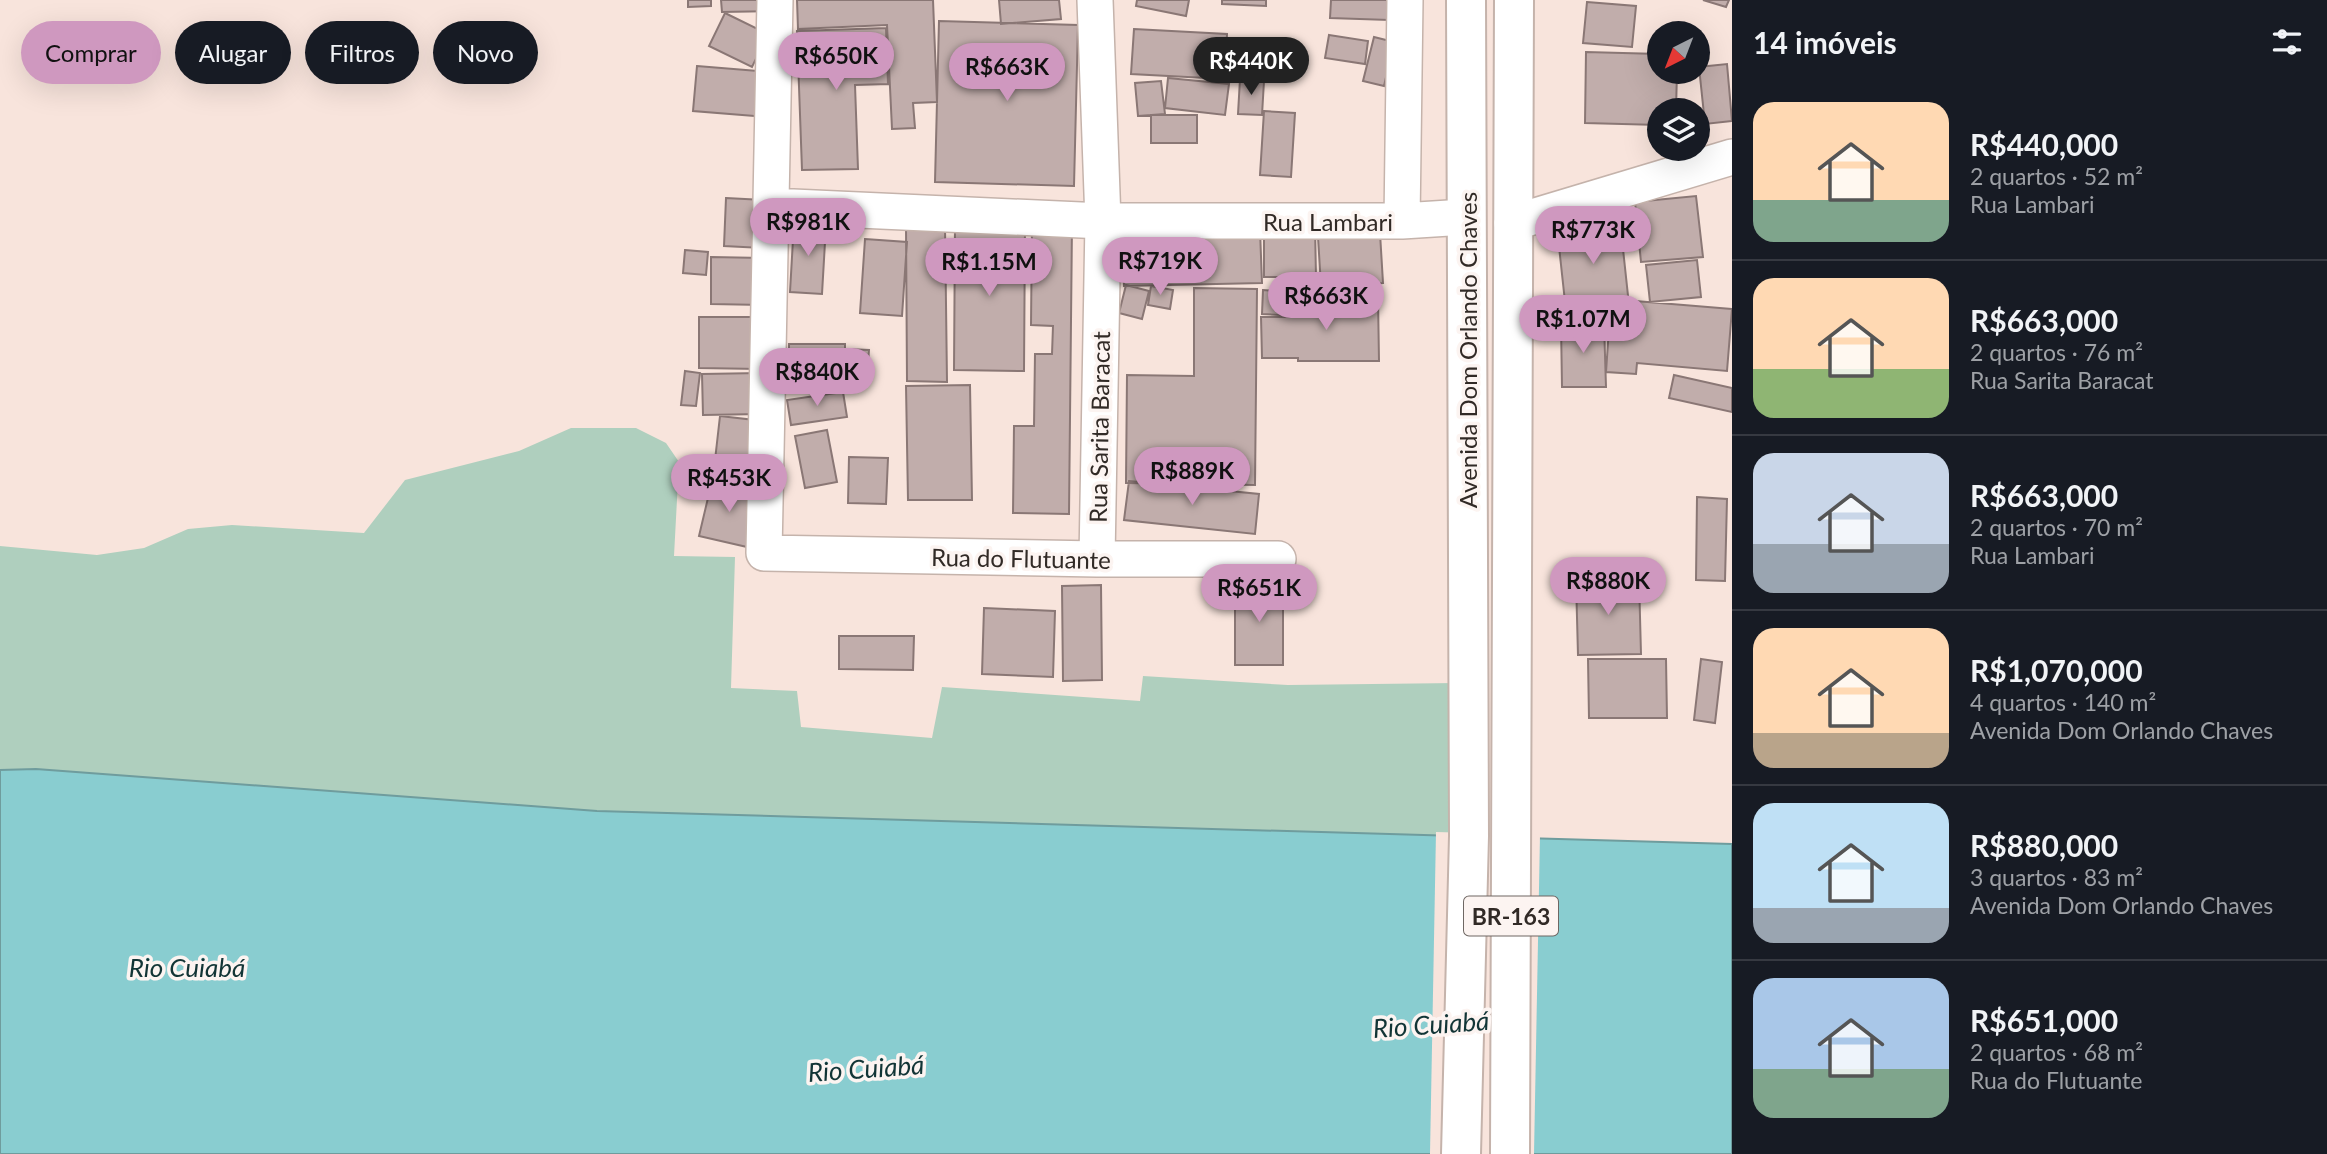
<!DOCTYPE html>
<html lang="pt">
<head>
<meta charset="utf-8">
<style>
	:root { --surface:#171b24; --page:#20242c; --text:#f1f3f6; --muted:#9ea1a6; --line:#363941; --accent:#cf98bf }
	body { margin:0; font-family:Lato,sans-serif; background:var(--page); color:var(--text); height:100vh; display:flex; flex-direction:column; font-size:26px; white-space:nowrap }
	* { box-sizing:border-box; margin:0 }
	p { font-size:23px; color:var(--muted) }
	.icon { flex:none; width:38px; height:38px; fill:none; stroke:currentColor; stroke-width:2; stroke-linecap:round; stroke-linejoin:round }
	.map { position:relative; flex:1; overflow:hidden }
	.panel { display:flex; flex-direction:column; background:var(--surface); width:595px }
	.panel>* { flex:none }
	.hud { position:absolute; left:21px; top:21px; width:665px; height:63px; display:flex; gap:14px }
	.needle { width:46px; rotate:222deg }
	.buttons { position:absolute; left:1647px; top:21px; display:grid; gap:14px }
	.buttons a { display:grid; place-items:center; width:63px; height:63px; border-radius:50%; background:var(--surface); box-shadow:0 7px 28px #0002; font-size:35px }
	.price { position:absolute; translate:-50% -60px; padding:0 16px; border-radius:24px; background:var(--accent); color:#111; font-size:23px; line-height:46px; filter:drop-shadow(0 2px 4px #0008) }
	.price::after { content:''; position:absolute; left:50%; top:42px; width:21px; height:16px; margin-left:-10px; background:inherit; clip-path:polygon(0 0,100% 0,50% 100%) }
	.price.active { background:#222; color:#fff }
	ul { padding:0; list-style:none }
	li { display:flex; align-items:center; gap:21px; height:175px; padding:0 21px }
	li+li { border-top:2px solid var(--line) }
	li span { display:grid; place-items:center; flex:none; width:196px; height:140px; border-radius:21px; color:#555 }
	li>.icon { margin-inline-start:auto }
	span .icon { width:84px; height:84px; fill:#fffc; stroke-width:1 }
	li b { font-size:30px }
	h2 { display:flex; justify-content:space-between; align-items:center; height:84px; padding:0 21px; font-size:30px }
	.tag { padding:0 24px; border-radius:32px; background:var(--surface); box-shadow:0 7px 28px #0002; font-size:24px; line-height:63px }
	.tag.active { background:var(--accent); color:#111 }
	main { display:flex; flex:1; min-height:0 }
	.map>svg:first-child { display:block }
	.green { fill:#afcfbe }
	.water { fill:#89cdd0; stroke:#6f9c9d; stroke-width:2 }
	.pier { fill:#f8e4dc }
	.building { fill:#c1adab; stroke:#8a7775; stroke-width:2 }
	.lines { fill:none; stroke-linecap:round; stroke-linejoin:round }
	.minor-casing { stroke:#c5b3ab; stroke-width:38 }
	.primary-casing { stroke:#c5b3ab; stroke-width:42 }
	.minor { stroke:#fff; stroke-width:35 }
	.primary { stroke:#fff; stroke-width:38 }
	.labels { text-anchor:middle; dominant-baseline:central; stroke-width:7; stroke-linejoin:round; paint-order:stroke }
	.shield { fill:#fcf4f1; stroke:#6e6763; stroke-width:2 }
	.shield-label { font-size:23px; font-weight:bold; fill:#312a26 }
	.street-label { font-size:24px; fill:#312a26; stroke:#fcf4f1 }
	.water-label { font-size:26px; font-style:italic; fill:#123536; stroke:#fcf4f1 }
</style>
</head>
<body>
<main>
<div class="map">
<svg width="1732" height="1154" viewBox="0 0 1732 1154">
	<rect width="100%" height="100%" fill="#f8e4dc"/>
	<path class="green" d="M571,428H636L666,443L679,462L674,556L735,557L731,688L797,691L801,727L932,738L942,687L1140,701L1143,676L1288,685L1457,683L1465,836L597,811L36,769L0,770V546L97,555L144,548L188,529L232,525L364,533L405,480L519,451Z"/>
	<path class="water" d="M36,769L597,811L1732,844V1154H0V770Z"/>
	<path class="pier" d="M1436,832L1540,835L1534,1154H1430Z"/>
	<path class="building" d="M688,0H711V6L688,7Z
		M721,0H774V11L722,12Z
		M797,0H933L937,102L913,103L915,128L892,129L887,25L798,29Z
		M999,0H1059L1061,19L1001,24Z
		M1137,0H1189L1186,16L1136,6Z
		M1222,0H1266V6L1222,4Z
		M1331,0H1390L1389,20L1330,18Z
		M1703,0H1729L1726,7Z
		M1587,2L1636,6L1632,47L1583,43Z
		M725,13L768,34L752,67L709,46Z
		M939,21L1078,25L1074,186L935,182Z
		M886,28L888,84L855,85L858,169L802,170L797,31Z
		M1134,29L1227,34L1225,79L1131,74Z
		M1329,35L1368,41L1365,64L1325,58Z
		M1374,37L1394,42L1384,86L1363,81Z
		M1586,52L1659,54V72H1677L1676,110H1659V125L1585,123Z
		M1727,64L1732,121L1705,124L1699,67Z
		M697,66L771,72L768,117L693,111Z
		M1168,78L1229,84L1225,115L1165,108Z
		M1240,79L1264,81L1262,115L1238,114Z
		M1161,81L1165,114L1138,116L1135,83Z
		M1264,111L1295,113L1291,177L1260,175Z
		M1151,115H1197V143H1151Z
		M1696,196L1703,257L1641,262L1635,202Z
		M726,198L764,200L762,248L724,246Z
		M1620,221L1629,305L1566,311L1557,228Z
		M794,222L826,225L822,294L790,292Z
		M1032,225H1072L1069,514L1013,513L1014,426H1034L1035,354H1052L1053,326L1031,325Z
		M906,226H945L947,382L907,381Z
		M955,226L1025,227L1024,371L954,370Z
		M1264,226H1315L1316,277H1264Z
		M1260,230L1262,283L1124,286L1123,233Z
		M1380,233L1383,283L1321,286L1318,237Z
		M865,239L907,242L902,316L860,313Z
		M685,250L708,252L706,275L683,273Z
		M711,257L763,258V305L711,304Z
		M1697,260L1701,297L1650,302L1646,265Z
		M1126,285L1149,291L1142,319L1119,313Z
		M1151,286L1173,290L1170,309L1148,305Z
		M1194,288L1257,289L1255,485L1126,483L1127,375L1194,376Z
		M1263,290L1300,293L1299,316L1262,314Z
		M1312,298H1378L1379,361H1298V358H1262L1261,317H1312Z
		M1611,299L1732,309L1727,371L1637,363L1636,374L1606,372Z
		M699,317H760L759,369L699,368Z
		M1604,323L1606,387H1562L1561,324Z
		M789,344H845V377L789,376Z
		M847,349L869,350L867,376L846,375Z
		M685,371L700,373L696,406L681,405Z
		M761,373V414L703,415L702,374Z
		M1674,375L1732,388V412L1669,398Z
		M970,385L972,500H908L906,386Z
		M843,392L847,417L791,425L787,400Z
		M720,416L763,421L757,474L714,469Z
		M827,430L837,482L805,488L795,436Z
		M849,457L888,458L886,504L848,503Z
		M681,471L710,475L708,491L679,488Z
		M712,481L759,493L747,547L699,536Z
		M1129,481L1259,494L1255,534L1124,520Z
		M1697,497L1727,499L1725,581L1696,580Z
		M1639,579L1641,654L1578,655L1576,580Z
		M1283,582V665H1235V583Z
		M1101,585L1102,680L1063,681L1062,586Z
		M984,608L1055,611L1053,677L982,674Z
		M839,636H914L913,670L839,669Z
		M1588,659H1666L1667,718H1589Z
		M1701,659L1722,662L1715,723L1694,720Z"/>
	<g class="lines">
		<defs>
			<path id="minor" d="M775,0L764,553L1097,559H1278
				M1095,0L1103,221L1097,559
				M771,206L1103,221H1402L1465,217
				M1402,221L1405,0
				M1512,223L1732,157"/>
			<path id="primary" d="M1461,1154L1469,836L1466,0
				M1510,1154L1514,0"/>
		</defs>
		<use href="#minor" class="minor-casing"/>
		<use href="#primary" class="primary-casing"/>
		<use href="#minor" class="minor"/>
		<use href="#primary" class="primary"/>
	</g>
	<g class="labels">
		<rect class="shield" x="1464" y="896.5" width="94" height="39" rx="5"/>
		<g class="shield-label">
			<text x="1511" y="916">BR-163</text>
		</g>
		<g class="street-label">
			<text x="1328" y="221">Rua Lambari</text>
			<text transform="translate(1467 350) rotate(-90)">Avenida Dom Orlando Chaves</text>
			<text transform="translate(1099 427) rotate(-89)">Rua Sarita Baracat</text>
			<text transform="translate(1021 558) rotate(1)">Rua do Flutuante</text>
		</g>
		<g class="water-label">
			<text x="187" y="967">Rio Cuiabá</text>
			<text transform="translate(1431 1024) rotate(-4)">Rio Cuiabá</text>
			<text transform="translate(866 1068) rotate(-4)">Rio Cuiabá</text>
		</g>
	</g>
</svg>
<div class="buttons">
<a><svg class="needle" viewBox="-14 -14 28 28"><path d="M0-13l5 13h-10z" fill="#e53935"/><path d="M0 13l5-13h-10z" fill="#9ea1a6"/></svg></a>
<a><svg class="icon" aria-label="layers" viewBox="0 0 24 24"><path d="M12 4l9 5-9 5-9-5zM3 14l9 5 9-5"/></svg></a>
</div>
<b class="price" style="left:836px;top:92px">R$650K</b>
<b class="price active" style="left:1251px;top:97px">R$440K</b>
<b class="price" style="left:1007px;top:103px">R$663K</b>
<b class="price" style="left:808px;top:258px">R$981K</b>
<b class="price" style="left:1593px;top:266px">R$773K</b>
<b class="price" style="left:1160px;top:297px">R$719K</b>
<b class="price" style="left:989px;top:298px">R$1.15M</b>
<b class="price" style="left:1326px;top:332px">R$663K</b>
<b class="price" style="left:1583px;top:355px">R$1.07M</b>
<b class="price" style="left:817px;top:408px">R$840K</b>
<b class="price" style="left:1192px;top:507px">R$889K</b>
<b class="price" style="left:729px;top:514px">R$453K</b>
<b class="price" style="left:1608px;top:617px">R$880K</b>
<b class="price" style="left:1259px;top:624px">R$651K</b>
<div class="hud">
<a class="tag active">Comprar</a>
<a class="tag">Alugar</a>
<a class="tag">Filtros</a>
<a class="tag">Novo</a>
</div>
</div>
<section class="panel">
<h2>14 imóveis<svg class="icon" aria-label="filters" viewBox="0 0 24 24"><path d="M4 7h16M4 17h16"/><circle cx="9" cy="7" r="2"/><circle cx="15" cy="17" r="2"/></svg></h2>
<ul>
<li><span style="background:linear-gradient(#ffd9b3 70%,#7fa58c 0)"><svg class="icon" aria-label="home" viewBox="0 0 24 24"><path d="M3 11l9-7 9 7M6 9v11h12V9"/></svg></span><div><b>R$440,000</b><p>2 quartos · 52 m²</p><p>Rua Lambari</p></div></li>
<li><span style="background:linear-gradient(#ffd9b3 65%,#8fb573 0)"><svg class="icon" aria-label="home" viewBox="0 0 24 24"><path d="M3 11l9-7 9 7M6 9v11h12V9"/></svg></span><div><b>R$663,000</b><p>2 quartos · 76 m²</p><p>Rua Sarita Baracat</p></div></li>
<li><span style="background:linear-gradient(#c9d6e8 65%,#9aa5b1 0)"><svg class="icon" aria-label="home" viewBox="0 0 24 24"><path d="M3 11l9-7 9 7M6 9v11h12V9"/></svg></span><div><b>R$663,000</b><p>2 quartos · 70 m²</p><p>Rua Lambari</p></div></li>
<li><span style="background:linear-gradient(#ffd9b3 75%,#b9a48a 0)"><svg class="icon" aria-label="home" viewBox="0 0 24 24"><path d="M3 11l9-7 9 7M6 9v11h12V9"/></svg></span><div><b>R$1,070,000</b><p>4 quartos · 140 m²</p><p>Avenida Dom Orlando Chaves</p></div></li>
<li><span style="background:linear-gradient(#bfe0f5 75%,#9aa5b1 0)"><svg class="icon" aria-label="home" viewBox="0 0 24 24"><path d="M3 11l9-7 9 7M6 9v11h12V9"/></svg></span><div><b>R$880,000</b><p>3 quartos · 83 m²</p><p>Avenida Dom Orlando Chaves</p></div></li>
<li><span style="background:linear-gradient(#a9c7e8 65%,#7fa58c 0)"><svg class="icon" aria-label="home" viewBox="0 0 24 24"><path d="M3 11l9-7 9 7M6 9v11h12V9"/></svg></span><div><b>R$651,000</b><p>2 quartos · 68 m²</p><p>Rua do Flutuante</p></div></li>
</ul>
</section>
</main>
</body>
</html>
